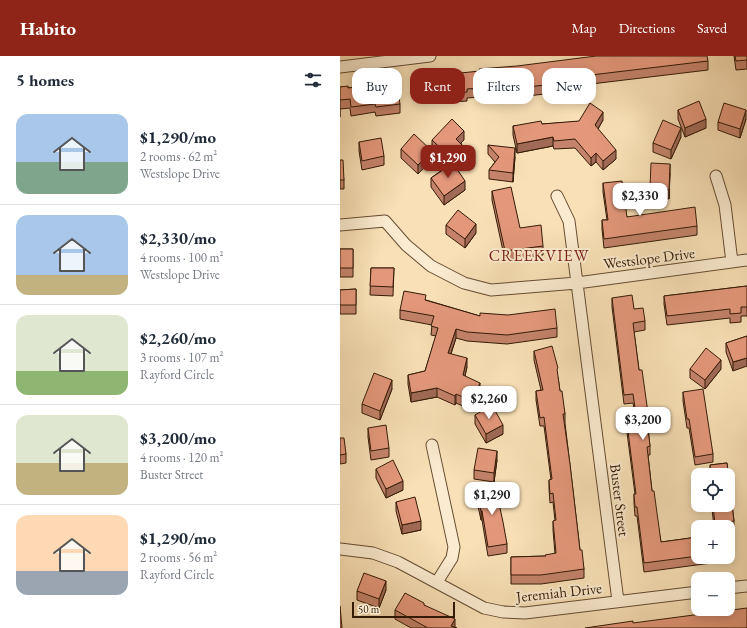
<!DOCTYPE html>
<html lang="en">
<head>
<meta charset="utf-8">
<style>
	:root { --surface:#fff; --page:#f2f2f3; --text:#1f2937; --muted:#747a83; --line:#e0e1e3; --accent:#8f2418 }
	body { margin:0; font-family:"EB Garamond",serif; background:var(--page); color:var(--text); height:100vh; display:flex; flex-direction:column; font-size:15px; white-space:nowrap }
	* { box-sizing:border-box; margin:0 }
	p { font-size:13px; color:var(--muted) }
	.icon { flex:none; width:22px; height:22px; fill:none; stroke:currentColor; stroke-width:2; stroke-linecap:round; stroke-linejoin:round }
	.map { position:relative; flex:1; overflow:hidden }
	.sheet { display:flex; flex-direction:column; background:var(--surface); width:340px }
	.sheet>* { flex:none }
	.banner { position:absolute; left:12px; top:12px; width:335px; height:36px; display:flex; gap:8px }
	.tools { position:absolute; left:351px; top:412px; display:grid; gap:8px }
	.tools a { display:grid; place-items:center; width:44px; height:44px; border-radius:8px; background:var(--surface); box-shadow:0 2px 10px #0003; font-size:20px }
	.scale { position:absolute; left:12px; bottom:10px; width:103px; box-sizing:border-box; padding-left:4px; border:2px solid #341b06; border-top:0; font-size:11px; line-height:14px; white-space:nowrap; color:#341b06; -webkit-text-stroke:3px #fbebd0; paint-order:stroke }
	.price { position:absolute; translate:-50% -34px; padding:0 9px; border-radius:8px; background:#fff; color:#222; font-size:13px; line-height:26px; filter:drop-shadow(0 1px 2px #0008) }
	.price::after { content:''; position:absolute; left:50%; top:24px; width:12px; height:9px; margin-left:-6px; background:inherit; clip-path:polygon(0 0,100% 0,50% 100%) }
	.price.on { background:var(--accent); color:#fff }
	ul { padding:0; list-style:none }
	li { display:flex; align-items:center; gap:12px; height:100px; padding:0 16px }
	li+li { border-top:1px solid var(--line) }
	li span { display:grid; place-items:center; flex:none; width:112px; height:80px; border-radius:12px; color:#555 }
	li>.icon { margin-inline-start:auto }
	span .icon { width:48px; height:48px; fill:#fffc; stroke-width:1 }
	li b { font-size:17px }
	h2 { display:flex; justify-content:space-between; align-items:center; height:48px; padding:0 16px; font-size:17px }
	.pill { padding:0 14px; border-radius:12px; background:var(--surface); box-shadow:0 2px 10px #0003; font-size:14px; line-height:36px }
	.pill.on { background:var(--accent); color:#fff }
	header { display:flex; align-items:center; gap:24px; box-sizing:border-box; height:56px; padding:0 20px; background:var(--accent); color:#fff }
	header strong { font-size:19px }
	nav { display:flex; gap:22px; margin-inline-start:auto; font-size:14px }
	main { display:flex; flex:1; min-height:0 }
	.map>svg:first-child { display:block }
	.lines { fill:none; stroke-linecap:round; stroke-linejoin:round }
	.street-casing { stroke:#654c32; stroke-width:13 }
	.street { stroke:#fbebd0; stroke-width:11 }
	.wall { fill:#c4836a; stroke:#341b06 }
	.shaded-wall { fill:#a06a56; stroke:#341b06 }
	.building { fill:#e4987b; stroke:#341b06 }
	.labels { text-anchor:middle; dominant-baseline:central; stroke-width:4; stroke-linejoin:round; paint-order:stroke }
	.street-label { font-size:15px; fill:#341b06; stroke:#fbebd0 }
	.neighbourhood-label { font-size:16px; letter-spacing:1px; fill:#7a1f14; stroke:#fbebd0 }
</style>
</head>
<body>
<header>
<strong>Habito</strong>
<nav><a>Map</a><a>Directions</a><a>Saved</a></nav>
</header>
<main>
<section class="sheet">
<h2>5 homes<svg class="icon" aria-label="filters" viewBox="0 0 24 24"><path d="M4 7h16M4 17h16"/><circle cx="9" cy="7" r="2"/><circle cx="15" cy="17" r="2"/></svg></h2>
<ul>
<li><span style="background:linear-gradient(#a9c7e8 60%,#7fa58c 0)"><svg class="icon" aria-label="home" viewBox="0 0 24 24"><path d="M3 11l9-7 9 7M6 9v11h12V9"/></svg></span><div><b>$1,290/mo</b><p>2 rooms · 62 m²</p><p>Westslope Drive</p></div></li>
<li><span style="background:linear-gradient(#a9c7e8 75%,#c2b280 0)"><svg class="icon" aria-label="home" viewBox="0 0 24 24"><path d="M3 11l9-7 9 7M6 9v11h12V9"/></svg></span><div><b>$2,330/mo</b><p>4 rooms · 100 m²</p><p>Westslope Drive</p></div></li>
<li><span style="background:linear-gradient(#dfe7d0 70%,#8fb573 0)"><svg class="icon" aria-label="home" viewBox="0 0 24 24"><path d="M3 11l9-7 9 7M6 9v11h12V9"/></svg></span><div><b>$2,260/mo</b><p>3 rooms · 107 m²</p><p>Rayford Circle</p></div></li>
<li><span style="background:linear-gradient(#dfe7d0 60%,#c2b280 0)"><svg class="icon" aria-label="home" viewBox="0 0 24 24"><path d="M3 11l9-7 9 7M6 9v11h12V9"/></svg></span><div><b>$3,200/mo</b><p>4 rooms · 120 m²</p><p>Buster Street</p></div></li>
<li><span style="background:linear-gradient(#ffd9b3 70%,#9aa5b1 0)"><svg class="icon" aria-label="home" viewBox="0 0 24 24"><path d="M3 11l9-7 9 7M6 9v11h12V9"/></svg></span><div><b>$1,290/mo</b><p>2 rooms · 56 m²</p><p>Rayford Circle</p></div></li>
</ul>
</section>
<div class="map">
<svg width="407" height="572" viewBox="0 0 407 572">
	<rect width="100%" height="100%" fill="#f9e0b6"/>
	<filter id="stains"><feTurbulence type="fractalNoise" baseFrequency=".005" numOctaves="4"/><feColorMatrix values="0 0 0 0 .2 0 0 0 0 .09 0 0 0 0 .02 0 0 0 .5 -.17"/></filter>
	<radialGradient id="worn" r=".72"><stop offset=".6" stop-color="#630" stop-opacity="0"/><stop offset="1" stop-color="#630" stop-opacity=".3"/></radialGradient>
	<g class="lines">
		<defs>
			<path id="street" d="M0,11L90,0
				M376,120L385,149L392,206
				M217,140L229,165L278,545
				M0,169L45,165L66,189L91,210L124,227L151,234L237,227L407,204
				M92,389L114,491L112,502L97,526
				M0,493L33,497L58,506L144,552L163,556L185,557L358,536
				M388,532L407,530"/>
		</defs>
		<use href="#street" class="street-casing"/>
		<use href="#street" class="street"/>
	</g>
	<path class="wall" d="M394,0H407V13L396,14Z
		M368,5V14L226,31V32L205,35V38L187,40L155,41V40L127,42V45L95,47L94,31V22Z
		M0,31L21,32L60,48V57L36,60L35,56L11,60L10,52L0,53V61Z
		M338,54L366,72L345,81L338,63Z
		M406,63L400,82L378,74V66Z
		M263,64L258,73L276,103L263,114L256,106L251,110L235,92L214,93L213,90L177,97L173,79V70Z
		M341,81L331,103L313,96V87Z
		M92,84H124L121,87L128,104L118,114L125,134L104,149L91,131V122L109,109L92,92Z
		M19,86L44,100V109L22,114L19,95Z
		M148,89L175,101L173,126L149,123V114L155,106L148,98Z
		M61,93L92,104L78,118L61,102Z
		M0,104L4,124V133H0Z
		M330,117L329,143L310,141V132Z
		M263,127L287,161L357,170V179L264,192L262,173V164H267L263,136Z
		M152,135L180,172L203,190V199L165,204L152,144Z
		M106,169L136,177L125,192L106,178Z
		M0,193H13V221H0Z
		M31,212H54L53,240L30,239Z
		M407,230V260H401V266L390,267V262L327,269L324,248V240Z
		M16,233V258H0V234Z
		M272,242L294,253L305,265V274L294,276L299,314L309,364V373H308L310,390V399H308L312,435L321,486L358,481V501H379V506L304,516L297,460H295L294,447V438H295L286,369V360L295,359L293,347L284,348L272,251Z
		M86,244L140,260L217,272V281L167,288L127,285L116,282L111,298L127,311L125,320L140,336L132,354L116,347L115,349L97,341L71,346L68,328V319L85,315L96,280L91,279L92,269L60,263V254Z
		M407,280L393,315L386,296V287Z
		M194,295L218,321L220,335L225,358V367L240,494L244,513V522L201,528H171V501L205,500L215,498L213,474V465H215L213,446L210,447L209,433V424H211L204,370H200L196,344V335L201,334L194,304Z
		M350,313H381L365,333L350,322Z
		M52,333L40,364L22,357V348Z
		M343,336L373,398V406L355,409L349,372H347L343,345Z
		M135,359L163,378L146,387L135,368Z
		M28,372L49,392V401L31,404L28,381Z
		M0,382L6,398V407L0,408Z
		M157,404L154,426L134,423V414Z
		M387,407L394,465V474L388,475V471H374L372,453V449H388V419H370V409Z
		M36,413L63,434L46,442L36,422Z
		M136,433L167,488V497L148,500L142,464H141L136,441Z
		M56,446L81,474L62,478L56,455Z
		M46,534L39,552L17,544V535Z
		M84,549L115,571L117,572H71L55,563V554Z"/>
	<path class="shaded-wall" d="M406,54V63L400,82V73Z
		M263,56V64L255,78V69Z
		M366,63V72L345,81V72Z
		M341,72V81L331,103V94Z
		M124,75V84L116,92V83Z
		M213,81V90L177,97V88Z
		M175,92V101L173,126V117Z
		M276,94V103L263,114V105Z
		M92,95V104L78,118V109Z
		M128,95V104L116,116V107Z
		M256,97V106L251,110V102Z
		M330,108V117L329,143V134Z
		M125,125V134L104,149V140Z
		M136,168V177L125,192V183Z
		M116,273V282L108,306V297Z
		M127,302V311L123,328V319Z
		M407,302V310L393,315V306Z
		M381,304V313L365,333V324Z
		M52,324V333L40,364V355Z
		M140,327V336L132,354V345Z
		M97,332V341L71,346V337Z
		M116,338V347L115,349V340Z
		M163,369V378L146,387V378Z
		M157,395V404L154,426V417Z
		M63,425V434L46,442V433Z
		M141,455H142V464H141Z
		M81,465V474L62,478V469Z
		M46,525V534L39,552V543Z
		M115,563V572L111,570Z"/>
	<path class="building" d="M256,0H367L368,5L226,22V23L204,26L205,29L187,31L155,33V31L127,33V36L95,38L94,22L101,21V19L140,15L139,13L177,10Z
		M395,0H407V4L396,5Z
		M57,28L60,48L36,51L35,48L11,51L10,43L0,44V31L8,30V32L21,30V32Z
		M359,45L366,63L345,72L338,54Z
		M250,47L263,56L255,69L276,94L263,105L256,97L251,102L235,83L214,85L213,81L177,88L173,70L201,65L202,68L239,65Z
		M384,47L406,54L400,73L378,66Z
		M112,63L124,75L116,83L128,95L116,107L92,84Z
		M323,64L341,72L331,94L313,87Z
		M74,78L92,95L78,109L61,93Z
		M41,82L44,100L22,105L19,86Z
		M148,89L175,92L173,117L149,114L159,101Z
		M0,104H3L4,124H0Z
		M113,107L125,125L104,140L91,122Z
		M311,107L330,108L329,134L310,132Z
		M282,125L287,161L355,151L357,170L264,183L262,164H268L263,127Z
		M171,131L180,172L201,169L203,190L165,195L152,135Z
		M118,154L136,168L125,183L106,169Z
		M0,193H13V212H0Z
		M31,212H54L53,231L30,230Z
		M407,230V251H401V257L390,258V253L327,260L324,240Z
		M16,233V249H0V234Z
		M64,235L86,239L85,244L140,260V257L168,259L215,253L217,272L167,279L127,276L116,273L108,297L127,302L123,319L140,327L132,345L116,338L115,340L97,332L71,337L68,319L85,315L98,272L91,270L94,260L60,254Z
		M292,239L294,253L303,252L305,265L293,267L299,314H302L309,364H307L310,390L307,391L312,435H314L321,486L358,481V500L304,507L297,451H295L294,438H296L286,360L296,359L293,338L284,339L272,242Z
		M407,280V302L393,306L386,287Z
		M212,290L218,312L217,313L220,335H222L225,358H223L230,408L240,494H242L244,513L201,519H171V501L206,500L205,499L216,497L213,465L216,464L213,437L210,438L209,424L212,423L204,361L200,362L196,335L203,334L194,295Z
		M366,292L381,304L365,324L350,313Z
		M34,317L52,324L40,355L22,348Z
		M363,333L373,398L355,401L349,363H347L343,336Z
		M152,349L163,369L146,378L135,359Z
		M46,369L49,392L31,395L28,372Z
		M0,382H4L6,398L0,399Z
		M138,392L157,395L154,417L134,414Z
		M53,404L63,425L46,433L36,413Z
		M387,407L394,465L375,468L373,449H388V419H371L370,409Z
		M155,429L163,466L167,488L148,491L142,455H141L136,433Z
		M75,441L81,465L62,469L56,446Z
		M24,517L46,525L39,543L17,535Z
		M65,537L84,547V549L115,563L111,570L117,572H88L55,554Z
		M0,550L2,572H0Z
		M407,552V572H245L293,565V567Z"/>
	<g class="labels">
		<g class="street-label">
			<text transform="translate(309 202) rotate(-7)">Westslope Drive</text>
			<text transform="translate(280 444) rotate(83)">Buster Street</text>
			<text transform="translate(219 536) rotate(-6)">Jeremiah Drive</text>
		</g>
		<g class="neighbourhood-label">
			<text x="199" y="199">CREEKVIEW</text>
		</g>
	</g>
	<rect width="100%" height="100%" filter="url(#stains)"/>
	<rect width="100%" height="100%" fill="url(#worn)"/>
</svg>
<div class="tools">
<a><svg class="icon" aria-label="locate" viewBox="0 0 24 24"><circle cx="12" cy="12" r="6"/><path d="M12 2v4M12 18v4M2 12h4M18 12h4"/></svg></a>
<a>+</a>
<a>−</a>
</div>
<div class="scale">50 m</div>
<b class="price on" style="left:108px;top:123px">$1,290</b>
<b class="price" style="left:300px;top:161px">$2,330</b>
<b class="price" style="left:149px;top:364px">$2,260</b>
<b class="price" style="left:303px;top:385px">$3,200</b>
<b class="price" style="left:152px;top:460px">$1,290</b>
<div class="banner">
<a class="pill">Buy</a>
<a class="pill on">Rent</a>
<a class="pill">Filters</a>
<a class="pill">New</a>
</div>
</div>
</main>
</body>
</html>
